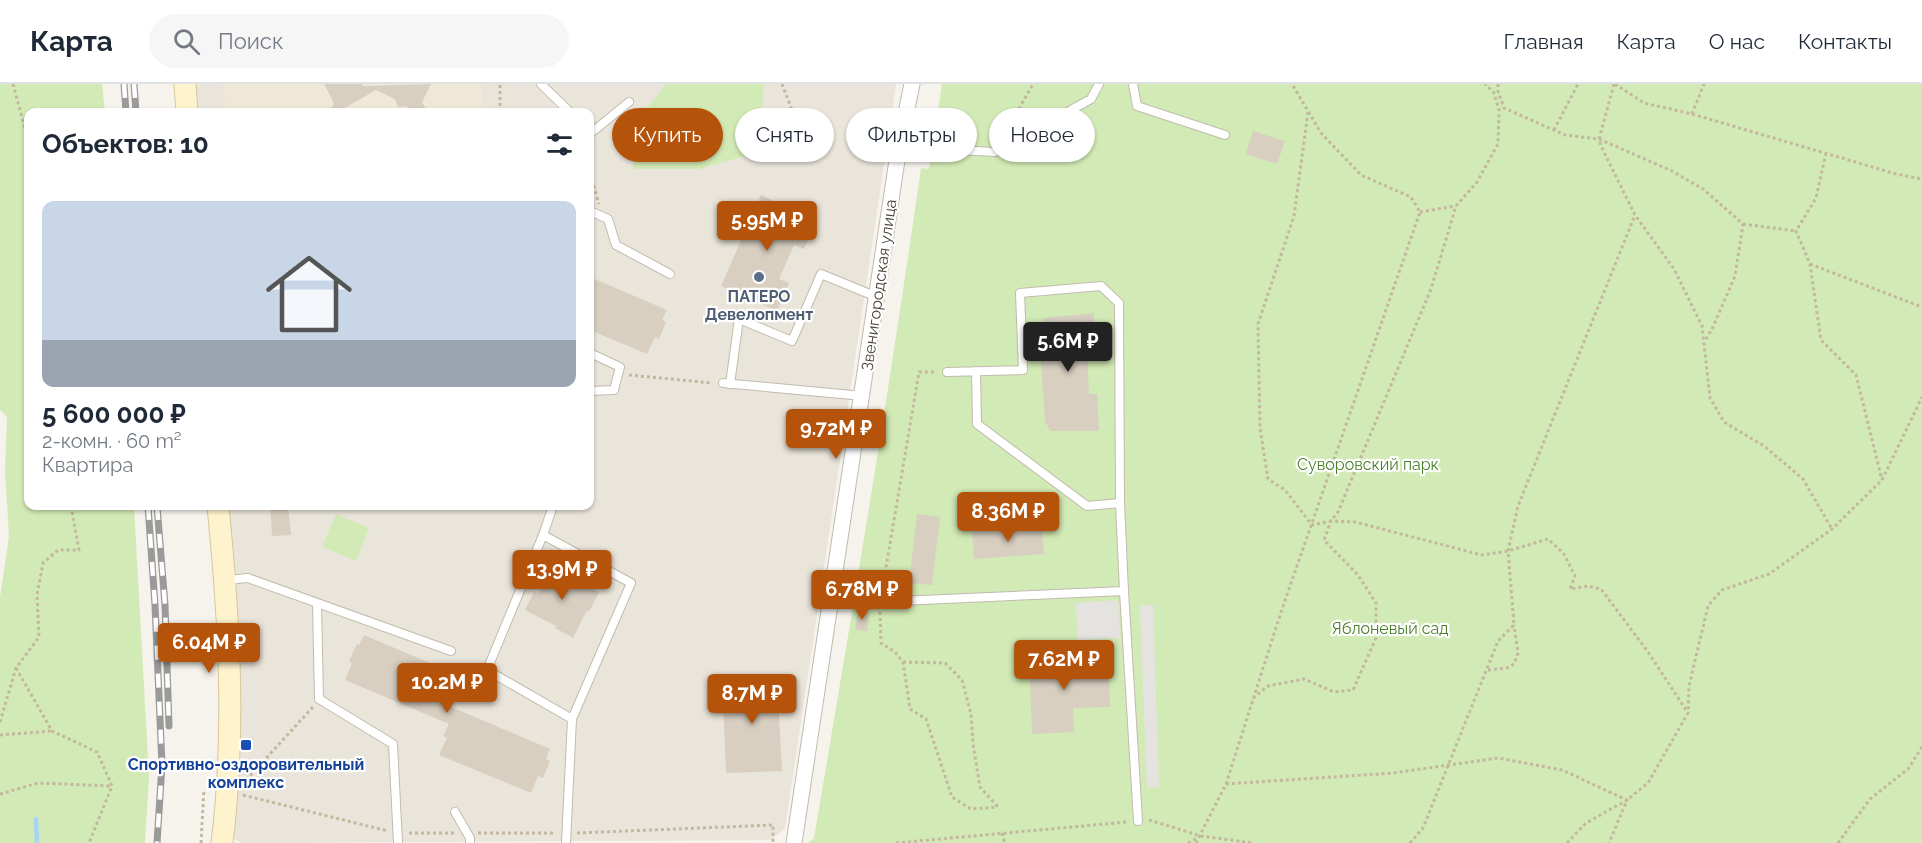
<!DOCTYPE html>
<html lang="ru">
<head>
<meta charset="utf-8">
<style>
	:root { --surface:#fff; --page:#f6f6f7; --text:#1f2937; --muted:#747a83; --line:#e0e1e3; --accent:#b45309 }
	body { margin:0; font-family:Raleway,sans-serif; background:var(--page); color:var(--text); height:100vh; display:flex; flex-direction:column; font-size:22px; white-space:nowrap }
	* { box-sizing:border-box; margin:0 }
	p { font-size:20px; color:var(--muted) }
	.icon { flex:none; width:33px; height:33px; fill:none; stroke:currentColor; stroke-width:2; stroke-linecap:round; stroke-linejoin:round }
	.map { position:relative; flex:1; overflow:hidden }
	.drawer { position:absolute; left:24px; top:24px; width:570px; height:402px; display:flex; flex-direction:column; background:var(--surface); border-radius:12px; box-shadow:0 2px 4px #0004 }
	.drawer>* { flex:none }
	.guide { position:absolute; left:612px; top:24px; width:570px; height:54px; display:flex; gap:12px }
	.price { position:absolute; translate:-50% -51px; padding:0 14px; border-radius:6px; background:var(--accent); color:#fff; font-size:20px; line-height:39px; filter:drop-shadow(0 2px 3px #0008) }
	.price::after { content:''; position:absolute; left:50%; top:36px; width:18px; height:14px; margin-left:-9px; background:inherit; clip-path:polygon(0 0,100% 0,50% 100%) }
	.price.current { background:#222; color:#fff }
	ul { padding:0; list-style:none }
	li { display:grid; align-content:center; gap:12px; height:318px; padding:0 18px }
	li+li { border-top:2px solid var(--line) }
	li span { display:grid; place-items:center; height:186px; border-radius:12px; color:#555 }
	li>.icon { margin-inline-start:auto }
	span .icon { width:108px; height:108px; fill:#fffc; stroke-width:1 }
	li b { font-size:26px }
	h2 { display:flex; justify-content:space-between; align-items:center; height:72px; padding:0 18px; font-size:26px }
	.pill { padding:0 21px; border-radius:27px; background:var(--surface); box-shadow:0 2px 4px #0004; font-size:21px; line-height:54px }
	.pill.current { background:var(--accent); color:#fff }
	header { display:flex; align-items:center; gap:36px; box-sizing:border-box; height:84px; padding:0 30px; background:var(--surface); border-bottom:2px solid var(--line) }
	header strong { font-size:28px }
	nav { display:flex; gap:33px; margin-inline-start:auto; font-size:21px }
	.search { width:420px; height:54px; background:var(--page); display:flex; align-items:center; gap:15px; box-sizing:border-box; padding:0 21px; border-radius:33px; color:var(--muted); font-size:22px }
	.map>svg:first-child { display:block }
	.residential { fill:#eae5da }
	.education { fill:#efe8d6 }
	.green { fill:#d2eab5 }
	.parking { fill:#e5e3e0 }
	.lines { fill:none; stroke-linecap:round; stroke-linejoin:round }
	.stream { stroke:#a9d4f2; stroke-width:4.5 }
	.building { fill:#d8cfc1 }
	.lane-casing { stroke:#c2bbae; stroke-width:10 }
	.street-casing { stroke:#c2bbae; stroke-width:17 }
	.secondary-casing { stroke:#d6c79b; stroke-width:23 }
	.path { stroke:#c4b79f; stroke-width:3; stroke-dasharray:3 3; stroke-linecap:butt }
	.lane { stroke:#fff; stroke-width:8 }
	.street { stroke:#fff; stroke-width:15 }
	.secondary { stroke:#fff3cd; stroke-width:21 }
	.rail-casing { stroke:#9a9a9a; stroke-width:7 }
	.rail { stroke:#fff; stroke-width:4.5; stroke-dasharray:14; stroke-linecap:butt }
	.service-dot { fill:#5c6f8a; stroke:#fff; stroke-width:2 }
	.transit-dot { fill:#1a4fb4; stroke:#fff; stroke-width:2 }
	.labels { text-anchor:middle; dominant-baseline:central; stroke-width:4.5; stroke-linejoin:round; paint-order:stroke }
	.street-label { font-size:16px; fill:#4b4439; stroke:#fff }
	.service-label { font-size:16px; font-weight:bold; fill:#4e5e75; stroke:#fff }
	.park-label { font-size:16px; fill:#4a7f2a; stroke:#fff }
	.transit-label { font-size:16px; font-weight:bold; fill:#164399; stroke:#fff }
</style>
</head>
<body>
<header>
<strong>Карта</strong>
<div class="search"><svg class="icon" aria-label="search" viewBox="0 0 24 24"><circle cx="10" cy="10" r="6"/><path d="M15 15l6 6"/></svg>Поиск</div>
<nav><a>Главная</a><a>Карта</a><a>О нас</a><a>Контакты</a></nav>
</header>
<div class="map">
<svg width="1922" height="759" viewBox="0 0 1922 759">
	<rect width="100%" height="100%" fill="#f6f3ec"/>
	<path class="residential" d="M193,0H896L785,745L770,756L242,759L230,753L226,422H590V28H195Z"/>
	<path class="education" d="M223,0H481L483,28H225Z"/>
	<path class="green" d="M0,0H102L105,28H28V422H134L149,693L145,759H0V513L9,452L5,388L7,333L0,326Z
		M666,0H764L759,68L699,85H633L635,40Z
		M942,0H1922V759H808L814,754C852,531 889,308 921,84L929,85Z
		M336,430L369,444L356,477L322,463Z"/>
	<path class="parking" d="M1118,516L1120,554L1078,556L1076,519Z
		M1153,521L1159,703L1147,704L1140,522Z"/>
	<g class="lines">
		<path class="stream" d="M36,735L37,759"/>
	</g>
	<path class="building" d="M324,0H362L363,2L431,0L422,18L428,28H417L405,22L398,23L395,15L376,6L338,28H329L334,19Z
		M1253,47L1285,57L1277,80L1246,70Z
		M761,111L817,136L804,165L794,161L779,195L789,199L777,227L721,202Z
		M590,193L667,226L662,236L666,238L659,255L655,253L647,270L590,246Z
		M1094,229L1095,264H1087L1089,310H1097L1099,347H1051L1045,338L1039,247L1044,234Z
		M270,422H288L291,451L272,452Z
		M917,430L940,433L932,501L909,499Z
		M1042,443L1044,470L974,475L972,448Z
		M553,480L570,489L568,492L599,508L589,528L587,526L573,554L555,544L556,542L525,526L534,508L538,510Z
		M858,527L869,528L867,547L855,546Z
		M364,551L456,590L452,600L456,602L447,621L550,665L546,675L550,677L543,694L538,692L531,709L439,671L447,654L443,652L449,640L345,596L352,579L349,577L357,560L359,561Z
		M1069,566V583L1109,582L1110,623L1073,624L1074,648L1032,650L1029,568Z
		M777,593L782,687L726,689L722,595Z"/>
	<g class="lines">
		<defs>
			<path id="lane" d="M541,0L570,28
				M1133,0L1137,22L1225,51
				M590,47L591,49L629,18
				M899,63L995,68L1091,15L1099,0
				M590,127L608,135L616,161L670,190
				M590,269L620,283L614,306L590,307
				M947,288L1023,286L1020,209L1101,202L1119,219L1120,419L1087,422L977,340L976,287
				M723,299L863,312
				M730,300L739,235L792,257L821,190L877,213
				M1120,419L1124,507
				M543,451L553,422
				M227,496L248,494L451,567
				M317,520L319,615L393,660L398,759
				M831,520L1124,507L1138,737
				M455,728L470,754V759
				M566,759L572,635L631,499L543,451L487,586L572,635"/>
			<path id="street" d="M794,759L899,63L912,0"/>
			<path id="secondary" d="M185,0L187,28
				M218,422C229,533 236,647 222,759"/>
		</defs>
		<use href="#lane" class="lane-casing"/>
		<use href="#street" class="street-casing"/>
		<use href="#secondary" class="secondary-casing"/>
		<path class="path" d="M13,0L28,56
			M782,0L792,26L788,46
			M1498,0V7L1504,24L1565,51L1599,55L1672,87L1703,105L1743,140L1735,192L1713,243L1705,257
			M1614,0L1599,55L1601,62L1635,131L1674,185L1702,242L1710,314L1724,338L1764,362L1803,395L1832,445
			M1615,0L1644,19L1692,30L1896,90L1922,95
			M500,28V0
			M1308,28L1294,132L1258,240L1260,344L1268,395L1285,406L1312,441L1331,437L1338,428L1431,205L1456,122L1477,98L1498,60L1499,26L1494,9L1485,0
			M1692,30L1704,0
			M1554,46L1578,0
			M1004,51L1033,0
			M1826,69L1816,114L1796,147L1810,180L1821,256L1856,291L1882,396
			M590,90L599,120
			M1420,128L1456,122
			M1743,140L1796,147
			M1810,180L1922,223
			M629,291L712,299
			M882,507L919,288H937
			M880,528L881,559L895,568L903,578L910,625L926,635L952,713L971,725L998,723
			M903,578L945,579L962,596L971,630L973,660L980,703L998,723
			M16,584L52,647L97,668L112,702L89,759
			M1488,586L1507,584L1514,580L1518,569L1514,541
			M1253,614L1268,602L1304,595L1334,608L1353,606L1376,554V519L1358,491L1324,456L1331,437L1355,438L1482,471L1508,467L1548,455L1564,470L1575,492L1570,505L1588,502L1601,505L1648,568L1688,629
			M0,638L16,584L39,553L37,511L43,479L58,466H79L71,422
			M0,651L52,647
			M246,696L313,623
			M1226,700L1393,689L1498,674L1562,686L1627,716L1609,759
			M0,710L38,699L111,702
			M243,711L388,747
			M1149,736L1201,752L1253,759
			M409,749H454
			M478,749H556
			M577,749L773,741V759
			M1002,749L1005,759
			M201,759L204,705
			M896,759L1127,738
			M1188,759L1199,753
			M1196,759L1226,700L1281,528L1420,128L1411,113L1361,91L1321,49L1292,0
			M1410,759L1423,744L1498,557L1514,541L1508,467L1518,422L1635,131
			M1567,759L1586,739L1627,716L1648,699L1688,629L1689,602L1708,522L1722,506L1769,490L1832,445L1882,396L1922,313
			M1838,759L1870,715L1908,685L1922,663"/>
		<use href="#lane" class="lane"/>
		<use href="#street" class="street"/>
		<use href="#secondary" class="secondary"/>
		<defs>
			<path id="rail" d="M124,0L126,28
				M134,0L136,28
				M148,422L155,521L162,681L157,759
				M157,422L165,521L169,642"/>
		</defs>
		<use href="#rail" class="rail-casing"/>
		<use href="#rail" class="rail"/>
	</g>
	<circle class="service-dot" cx="759" cy="193" r="6"/>
	<rect class="transit-dot" x="240" y="655" width="12" height="12" rx="3"/>
	<g class="labels">
		<g class="street-label">
			<text transform="translate(879 201) rotate(-82)">Звенигородская улица</text>
		</g>
		<g class="service-label">
			<text x="759" y="212">ПАТЕРО<tspan x="759" dy="18">Девелопмент</tspan></text>
		</g>
		<g class="park-label">
			<text x="1368" y="380">Суворовский парк</text>
			<text x="1390" y="544">Яблоневый сад</text>
		</g>
		<g class="transit-label">
			<text x="246" y="680">Спортивно-оздоровительный<tspan x="246" dy="18">комплекс</tspan></text>
		</g>
	</g>
</svg>
<b class="price" style="left:767px;top:168px">5.95M ₽</b>
<b class="price current" style="left:1068px;top:289px">5.6M ₽</b>
<b class="price" style="left:836px;top:376px">9.72M ₽</b>
<b class="price" style="left:1008px;top:459px">8.36M ₽</b>
<b class="price" style="left:562px;top:517px">13.9M ₽</b>
<b class="price" style="left:862px;top:537px">6.78M ₽</b>
<b class="price" style="left:209px;top:590px">6.04M ₽</b>
<b class="price" style="left:1064px;top:607px">7.62M ₽</b>
<b class="price" style="left:447px;top:630px">10.2M ₽</b>
<b class="price" style="left:752px;top:641px">8.7M ₽</b>
<div class="guide">
<a class="pill current">Купить</a>
<a class="pill">Снять</a>
<a class="pill">Фильтры</a>
<a class="pill">Новое</a>
</div>
<section class="drawer">
<h2>Объектов: 10<svg class="icon" aria-label="filters" viewBox="0 0 24 24"><path d="M4 7h16M4 17h16"/><circle cx="9" cy="7" r="2"/><circle cx="15" cy="17" r="2"/></svg></h2>
<ul>
<li><span style="background:linear-gradient(#c9d6e8 75%,#9aa5b1 0)"><svg class="icon" aria-label="home" viewBox="0 0 24 24"><path d="M3 11l9-7 9 7M6 9v11h12V9"/></svg></span><div><b>5 600 000 ₽</b><p>2-комн. · 60 m²</p><p>Квартира</p></div></li>
</ul>
</section>
</div>
</body>
</html>
